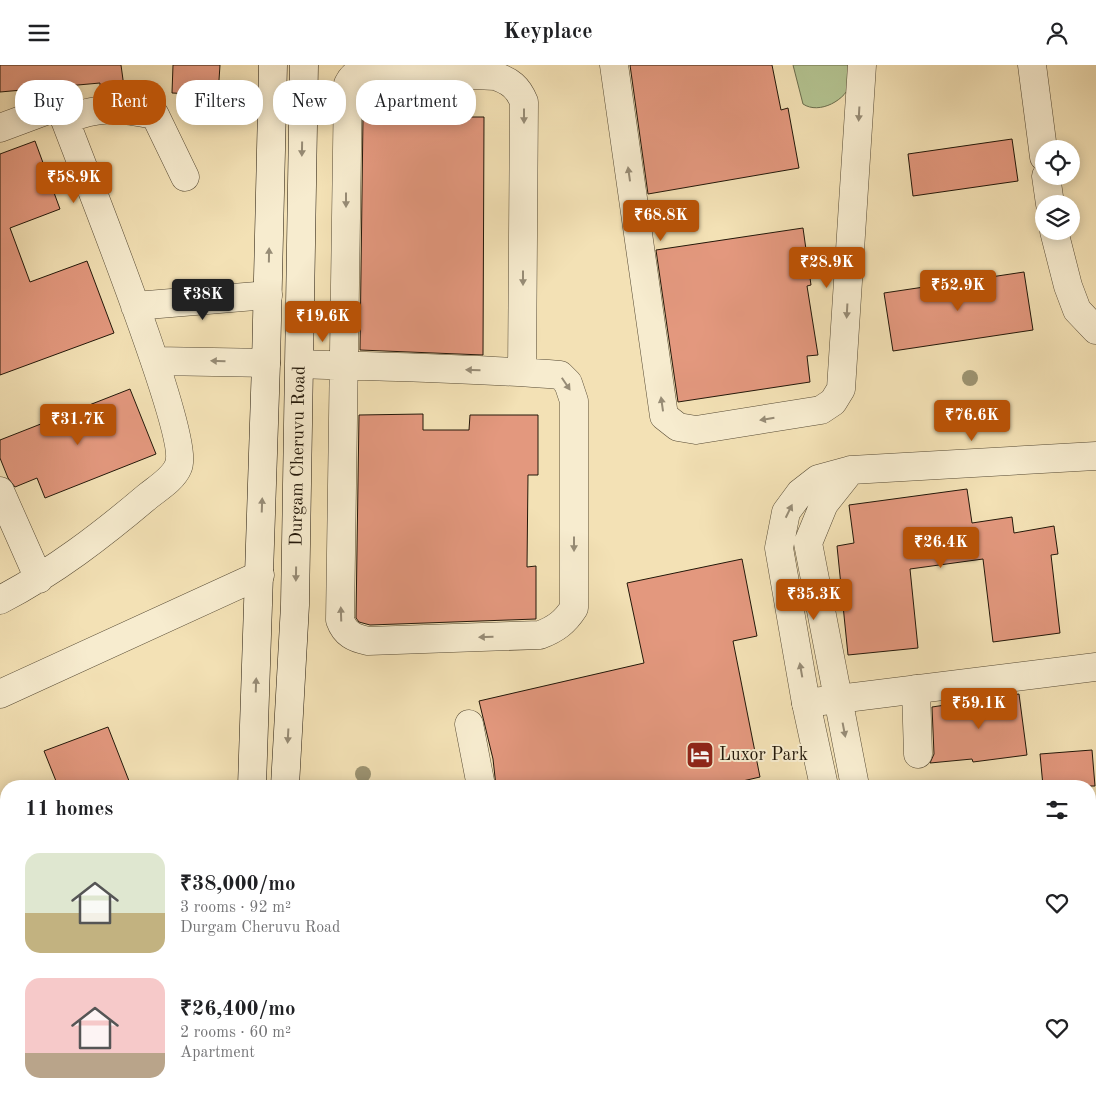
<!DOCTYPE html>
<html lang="en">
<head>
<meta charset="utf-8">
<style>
	:root { --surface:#fff; --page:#f6f6f6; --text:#202124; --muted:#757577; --accent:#b45309 }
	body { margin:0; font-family:"Old Standard TT",serif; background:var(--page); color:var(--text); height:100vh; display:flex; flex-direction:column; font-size:19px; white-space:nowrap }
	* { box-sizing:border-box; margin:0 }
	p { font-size:16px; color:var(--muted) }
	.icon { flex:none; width:28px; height:28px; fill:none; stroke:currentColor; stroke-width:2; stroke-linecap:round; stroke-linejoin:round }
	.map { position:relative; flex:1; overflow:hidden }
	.drawer { position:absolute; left:0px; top:715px; width:1096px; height:321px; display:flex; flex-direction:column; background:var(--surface); border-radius:20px 20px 0 0; box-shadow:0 2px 12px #0003 }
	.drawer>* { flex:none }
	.guide { position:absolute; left:15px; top:15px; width:500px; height:45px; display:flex; gap:10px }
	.buttons { position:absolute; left:1035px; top:75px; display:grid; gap:10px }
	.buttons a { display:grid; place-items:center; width:45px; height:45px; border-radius:50%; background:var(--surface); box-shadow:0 2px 12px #0003; font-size:25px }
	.price { position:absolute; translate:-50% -42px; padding:0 11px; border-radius:5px; background:var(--accent); color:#fff; font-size:16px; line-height:32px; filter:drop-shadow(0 1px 2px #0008) }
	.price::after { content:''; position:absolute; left:50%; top:30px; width:15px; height:11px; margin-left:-8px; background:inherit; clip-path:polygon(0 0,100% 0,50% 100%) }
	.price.active { background:#222; color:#fff }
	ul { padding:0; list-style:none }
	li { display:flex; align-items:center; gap:15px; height:125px; padding:0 25px }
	li span { display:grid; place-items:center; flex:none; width:140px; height:100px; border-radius:15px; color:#555 }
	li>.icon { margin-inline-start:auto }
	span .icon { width:60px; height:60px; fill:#fffc; stroke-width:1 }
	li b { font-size:21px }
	h2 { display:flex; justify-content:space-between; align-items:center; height:60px; padding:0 25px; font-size:21px }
	.chip { padding:0 18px; border-radius:20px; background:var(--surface); box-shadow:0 2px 12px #0003; font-size:18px; line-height:45px }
	.chip.active { background:var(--accent); color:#fff }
	header { display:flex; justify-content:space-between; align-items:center; height:65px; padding:0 25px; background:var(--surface); font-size:22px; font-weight:600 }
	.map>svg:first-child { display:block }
	.green { fill:#b4c492; stroke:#6b6e4e }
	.building { fill:#e3987e; stroke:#221709 }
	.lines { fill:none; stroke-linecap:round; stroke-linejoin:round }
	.minor-casing { stroke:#564a34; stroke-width:29 }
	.tertiary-casing { stroke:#564a34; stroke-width:29 }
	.secondary-casing { stroke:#221709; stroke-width:29 }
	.minor { stroke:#f7eccf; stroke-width:28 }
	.tertiary { stroke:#f7eccf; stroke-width:28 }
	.secondary { stroke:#f7eccf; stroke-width:28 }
	.tree { fill:#9c9371 }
	.oneway { fill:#978c76 }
	.labels { text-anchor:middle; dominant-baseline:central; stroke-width:4; stroke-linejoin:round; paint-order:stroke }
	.street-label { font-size:18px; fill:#221709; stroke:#f7eccf }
	.poi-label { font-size:18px; fill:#221709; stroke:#f7eccf; text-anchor:start }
</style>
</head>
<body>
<header><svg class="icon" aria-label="menu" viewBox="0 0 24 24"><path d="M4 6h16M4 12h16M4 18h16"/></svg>Keyplace<svg class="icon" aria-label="person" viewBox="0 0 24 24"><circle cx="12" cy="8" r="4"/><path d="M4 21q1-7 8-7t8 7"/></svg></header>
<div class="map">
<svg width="1096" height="1036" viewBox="0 0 1096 1036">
	<rect width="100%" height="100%" fill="#f3e1b5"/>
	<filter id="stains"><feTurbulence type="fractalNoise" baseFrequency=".004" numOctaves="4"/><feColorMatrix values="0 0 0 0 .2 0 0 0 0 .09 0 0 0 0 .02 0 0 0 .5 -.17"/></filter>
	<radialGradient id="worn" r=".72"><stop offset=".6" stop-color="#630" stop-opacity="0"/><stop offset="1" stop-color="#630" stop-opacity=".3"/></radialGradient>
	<path class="green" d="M793,0H852C852,5 852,11 851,17C847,35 819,50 803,39Z"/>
	<path class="building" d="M0,0H121L124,22L100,25V18L0,27Z
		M173,0H220L218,30L172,28Z
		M630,0H772L781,45L788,43L799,103L648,129Z
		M363,52H484L483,290L360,285Z
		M1012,74L1018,116L913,131L908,89Z
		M35,76L60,144L10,163L30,217L87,196L114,268L0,310V89Z
		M803,163L811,220L807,221L818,290L807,291L810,317L678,337L656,185Z
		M1024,207L1033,265L893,286L884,228Z
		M130,324L156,389L45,433L37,413L15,422L8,413L0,393V375Z
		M423,349V365H469L470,350H538V410H528L527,502L536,501V554L370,560L359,557L356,553L359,350Z
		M967,424L972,458L1012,452L1014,468L1054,461L1058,489L1051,490L1060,568L993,577L983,494L910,504L918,583L848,590L837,481L854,478L849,440Z
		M742,494L757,571L733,576L760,712L721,721H496L493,694L479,636L644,598L627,518Z
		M1019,629L1027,690L973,697L972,694L930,698L934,689L932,642Z
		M108,662L131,721H58L44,686Z
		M1092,685L1095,721H1043L1040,689Z"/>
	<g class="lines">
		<defs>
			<path id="minor" d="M614,0L664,351L678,362L696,365L821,345L833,337L841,324L862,0
				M1032,0L1044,92
				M303,34H347
				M65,55C99,41 119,43 155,50L185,112
				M0,63L51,44L59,46L65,55C82,101 192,373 178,402C173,414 158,423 148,431C102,470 54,507 0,535
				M1046,111L1050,139
				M1054,166L1068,221L1077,245L1096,265
				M135,241L268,230
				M156,296L266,298
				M300,299C386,302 473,303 560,310L568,318L574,336V543C565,557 556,564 540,570L368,576C354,573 345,569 340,555L348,19C354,7 361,6 373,5L495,11C510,16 518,22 524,37L522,307
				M0,426L39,514
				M916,624L918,689
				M0,629L260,510
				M806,638L1096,602
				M469,659L481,721
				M1090,773L1096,769
				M1090,1026L1096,1025
				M542,1030L543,1036
				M891,1030L892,1036
				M1047,1036L1070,1030"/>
			<path id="tertiary" d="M851,405L824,439L808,478L855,721
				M824,721L806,638L779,483L786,447L800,428L818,414L851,405L1096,391
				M627,1036L653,1030
				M740,1036L766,1030"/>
			<path id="secondary" d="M252,721L266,298L273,0
				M285,721L295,540L304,0
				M241,1036V1030
				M271,1036V1030"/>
		</defs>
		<use href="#minor" class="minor-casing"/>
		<use href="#tertiary" class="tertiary-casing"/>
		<use href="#secondary" class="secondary-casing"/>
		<use href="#minor" class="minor"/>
		<use href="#tertiary" class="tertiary"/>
		<use href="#secondary" class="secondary"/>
	</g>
	<g class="tree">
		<circle cx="970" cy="313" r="8"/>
		<circle cx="363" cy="709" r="8"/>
	</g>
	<defs><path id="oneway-solid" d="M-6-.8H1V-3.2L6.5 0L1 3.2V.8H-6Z" transform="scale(1.25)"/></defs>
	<g class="oneway">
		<use href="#oneway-solid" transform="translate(859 49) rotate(93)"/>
		<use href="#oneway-solid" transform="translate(524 51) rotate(90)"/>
		<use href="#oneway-solid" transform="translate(302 84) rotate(91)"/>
		<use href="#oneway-solid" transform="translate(629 109) rotate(-98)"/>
		<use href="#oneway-solid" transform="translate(346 135) rotate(90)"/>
		<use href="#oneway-solid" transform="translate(269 190) rotate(-89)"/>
		<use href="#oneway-solid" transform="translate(523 213) rotate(90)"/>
		<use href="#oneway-solid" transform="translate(847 246) rotate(93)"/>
		<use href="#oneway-solid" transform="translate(218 296) rotate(-178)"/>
		<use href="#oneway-solid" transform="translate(473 305) rotate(-178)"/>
		<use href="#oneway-solid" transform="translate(566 319) rotate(56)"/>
		<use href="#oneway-solid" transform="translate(662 339) rotate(-98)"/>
		<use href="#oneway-solid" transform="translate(767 354) rotate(171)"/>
		<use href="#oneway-solid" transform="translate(262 440) rotate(-88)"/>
		<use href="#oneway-solid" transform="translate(789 446) rotate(-64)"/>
		<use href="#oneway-solid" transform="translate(574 479) rotate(90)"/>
		<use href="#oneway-solid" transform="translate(296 509) rotate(91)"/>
		<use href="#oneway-solid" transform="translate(341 549) rotate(-92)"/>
		<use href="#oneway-solid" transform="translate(486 572) rotate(178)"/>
		<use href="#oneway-solid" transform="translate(801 605) rotate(-100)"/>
		<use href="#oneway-solid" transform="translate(256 620) rotate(-88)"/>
		<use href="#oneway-solid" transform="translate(844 665) rotate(79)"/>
		<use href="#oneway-solid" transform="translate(288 671) rotate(93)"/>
	</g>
	<defs>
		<symbol id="hotel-square" viewBox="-11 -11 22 22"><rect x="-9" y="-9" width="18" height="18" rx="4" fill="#8f2418" stroke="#f7eccf"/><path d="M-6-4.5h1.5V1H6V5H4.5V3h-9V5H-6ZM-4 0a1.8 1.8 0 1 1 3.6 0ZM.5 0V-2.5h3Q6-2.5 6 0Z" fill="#fff"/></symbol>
	</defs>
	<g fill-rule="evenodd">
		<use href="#hotel-square" x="684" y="674" width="32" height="32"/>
	</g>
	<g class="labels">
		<g class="street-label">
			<text transform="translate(298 391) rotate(-89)">Durgam Cheruvu Road</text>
		</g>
		<g class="poi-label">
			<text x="719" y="690">Luxor Park</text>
		</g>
	</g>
	<rect width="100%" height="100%" filter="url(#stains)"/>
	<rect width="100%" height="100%" fill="url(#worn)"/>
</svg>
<div class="buttons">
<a><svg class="icon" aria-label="locate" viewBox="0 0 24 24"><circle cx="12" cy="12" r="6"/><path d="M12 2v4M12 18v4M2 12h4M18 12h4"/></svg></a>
<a><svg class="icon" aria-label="layers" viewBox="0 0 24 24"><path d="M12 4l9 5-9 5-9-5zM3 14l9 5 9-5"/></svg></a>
</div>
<b class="price" style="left:74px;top:139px">₹58.9K</b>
<b class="price" style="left:661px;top:177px">₹68.8K</b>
<b class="price" style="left:827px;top:224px">₹28.9K</b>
<b class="price" style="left:958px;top:247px">₹52.9K</b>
<b class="price active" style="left:203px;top:256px">₹38K</b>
<b class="price" style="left:323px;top:278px">₹19.6K</b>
<b class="price" style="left:972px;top:377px">₹76.6K</b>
<b class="price" style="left:78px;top:381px">₹31.7K</b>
<b class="price" style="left:941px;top:504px">₹26.4K</b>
<b class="price" style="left:814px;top:556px">₹35.3K</b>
<b class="price" style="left:979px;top:665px">₹59.1K</b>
<div class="guide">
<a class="chip">Buy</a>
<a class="chip active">Rent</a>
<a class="chip">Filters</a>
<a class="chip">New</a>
<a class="chip">Apartment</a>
</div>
<section class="drawer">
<h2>11 homes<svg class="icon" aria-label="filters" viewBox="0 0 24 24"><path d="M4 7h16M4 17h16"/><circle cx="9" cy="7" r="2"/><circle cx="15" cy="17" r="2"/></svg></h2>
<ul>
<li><span style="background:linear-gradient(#dfe7d0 60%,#c2b280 0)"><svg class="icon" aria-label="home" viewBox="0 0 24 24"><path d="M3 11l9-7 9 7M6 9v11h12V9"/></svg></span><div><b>₹38,000/mo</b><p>3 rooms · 92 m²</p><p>Durgam Cheruvu Road</p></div><svg class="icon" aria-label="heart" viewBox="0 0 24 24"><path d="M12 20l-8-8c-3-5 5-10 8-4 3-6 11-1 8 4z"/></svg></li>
<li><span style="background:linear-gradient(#f6c9c9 75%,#b9a48a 0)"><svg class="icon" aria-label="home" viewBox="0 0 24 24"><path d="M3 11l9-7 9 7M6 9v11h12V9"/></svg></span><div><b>₹26,400/mo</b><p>2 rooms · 60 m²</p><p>Apartment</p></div><svg class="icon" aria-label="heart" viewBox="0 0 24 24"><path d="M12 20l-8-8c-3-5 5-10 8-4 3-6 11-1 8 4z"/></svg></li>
</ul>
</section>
</div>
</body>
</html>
